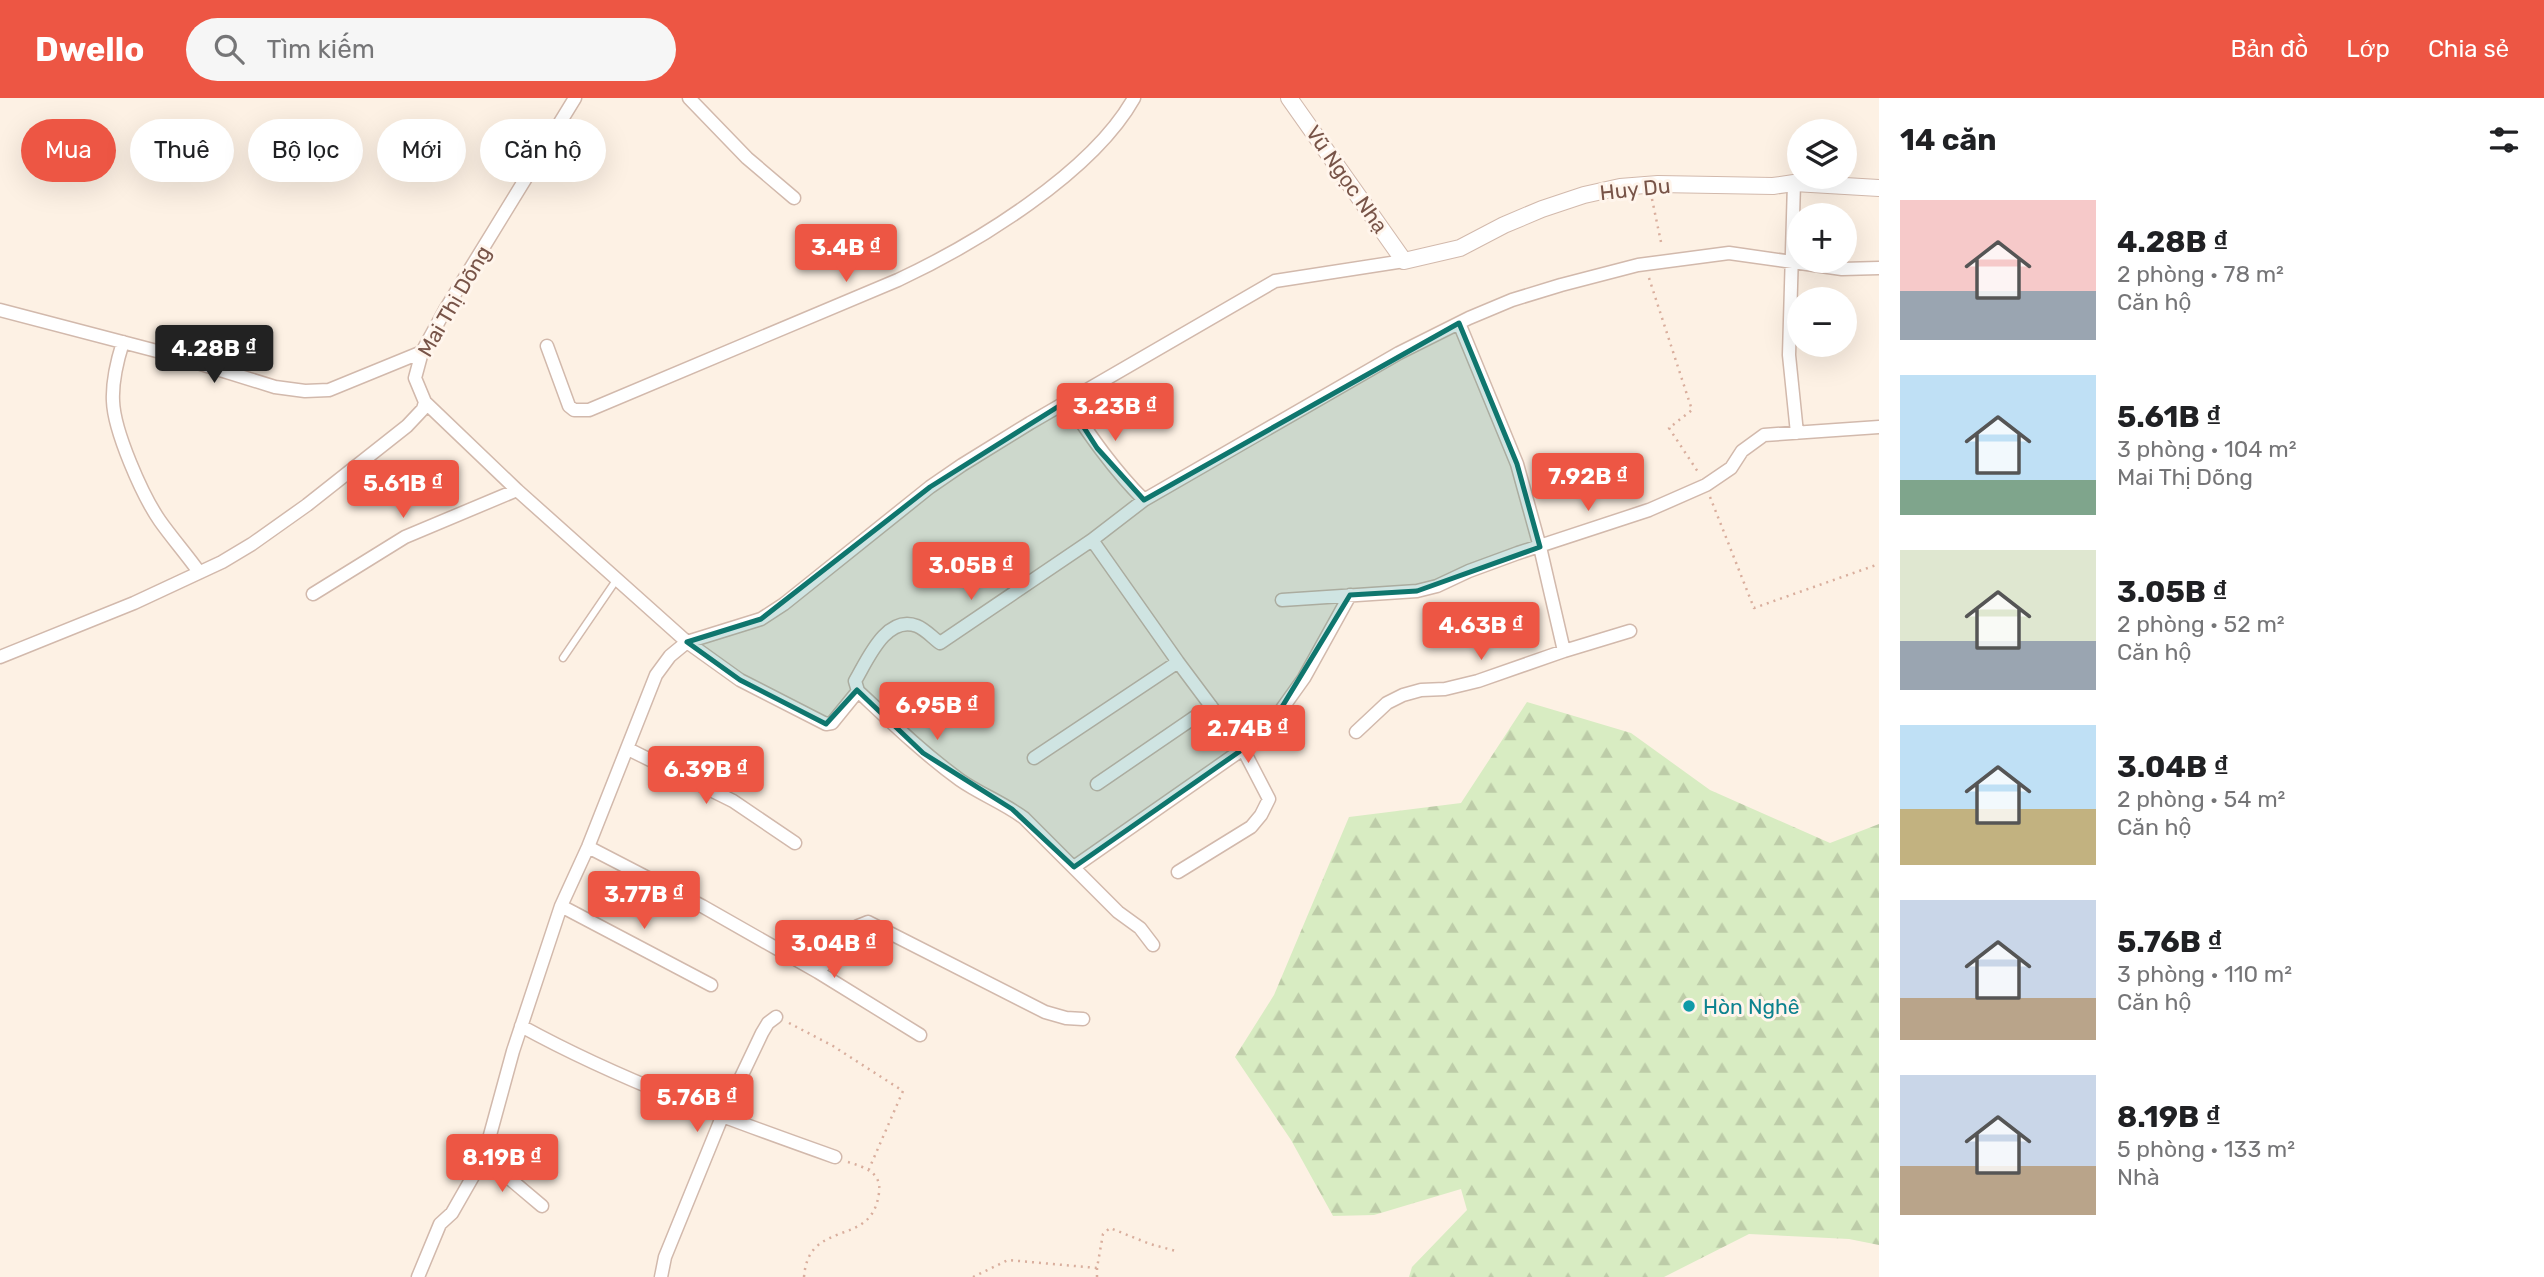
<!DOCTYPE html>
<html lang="vi">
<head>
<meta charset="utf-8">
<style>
	:root { --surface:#fff; --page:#f6f6f6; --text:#202124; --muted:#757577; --accent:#ed5644 }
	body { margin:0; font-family:Rubik,sans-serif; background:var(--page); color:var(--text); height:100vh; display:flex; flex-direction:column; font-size:26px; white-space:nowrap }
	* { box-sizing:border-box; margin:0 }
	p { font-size:23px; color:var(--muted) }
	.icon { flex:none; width:38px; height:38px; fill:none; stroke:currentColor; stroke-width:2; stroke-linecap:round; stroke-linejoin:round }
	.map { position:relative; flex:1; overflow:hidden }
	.drawer { display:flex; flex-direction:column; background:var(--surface); width:665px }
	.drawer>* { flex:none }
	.top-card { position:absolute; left:21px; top:21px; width:665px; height:63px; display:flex; gap:14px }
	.buttons { position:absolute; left:1787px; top:21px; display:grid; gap:14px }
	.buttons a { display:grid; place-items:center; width:70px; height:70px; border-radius:50%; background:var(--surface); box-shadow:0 7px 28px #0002; font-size:35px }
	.price { position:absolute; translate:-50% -60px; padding:0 16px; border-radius:7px; background:var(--accent); color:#fff; font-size:23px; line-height:46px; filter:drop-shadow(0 2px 4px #0008) }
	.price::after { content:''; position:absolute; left:50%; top:42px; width:21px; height:16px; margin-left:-10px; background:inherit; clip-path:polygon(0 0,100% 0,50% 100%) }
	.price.on { background:#222; color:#fff }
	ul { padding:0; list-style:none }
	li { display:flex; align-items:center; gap:21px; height:175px; padding:0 21px }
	li span { display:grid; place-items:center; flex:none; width:196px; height:140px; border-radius:0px; color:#555 }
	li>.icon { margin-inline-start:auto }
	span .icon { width:84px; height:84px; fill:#fffc; stroke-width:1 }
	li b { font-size:30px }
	h2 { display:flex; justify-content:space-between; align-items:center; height:84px; padding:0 21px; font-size:30px }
	.chip { padding:0 24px; border-radius:32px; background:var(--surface); box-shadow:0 7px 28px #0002; font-size:24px; line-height:63px }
	.chip.on { background:var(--accent); color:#fff }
	header { display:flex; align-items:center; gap:42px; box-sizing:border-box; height:98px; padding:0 35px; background:var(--accent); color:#fff }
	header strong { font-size:33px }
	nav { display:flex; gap:38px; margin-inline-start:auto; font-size:24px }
	.search { width:490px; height:63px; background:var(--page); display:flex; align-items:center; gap:18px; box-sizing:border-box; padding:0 24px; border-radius:38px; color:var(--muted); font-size:26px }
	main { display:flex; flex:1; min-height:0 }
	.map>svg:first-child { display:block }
	.forest { fill:url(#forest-firs) }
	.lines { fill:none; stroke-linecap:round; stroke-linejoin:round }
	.service-casing { stroke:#d2b9ac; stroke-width:9 }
	.minor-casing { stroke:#d2b9ac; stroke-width:15 }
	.tertiary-casing { stroke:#d2b9ac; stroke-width:18 }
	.path { stroke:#d9ae9d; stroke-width:2.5; stroke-dasharray:2 5; stroke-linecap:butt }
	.service { stroke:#fff; stroke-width:6 }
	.minor { stroke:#fff; stroke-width:12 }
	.tertiary { stroke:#fff; stroke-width:16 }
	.marked { fill:#0f766e; fill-opacity:0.2; stroke:#0f766e; stroke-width:5; stroke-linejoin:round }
	.culture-dot { fill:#0f9aa8; stroke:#fff5ec; stroke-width:2.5 }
	.labels { text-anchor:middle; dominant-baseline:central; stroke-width:6; stroke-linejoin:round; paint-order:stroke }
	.street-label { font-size:21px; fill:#785448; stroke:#fff5ec }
	.culture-label { font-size:21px; fill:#0d838f; stroke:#fff5ec; text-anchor:start }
</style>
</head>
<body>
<header>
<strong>Dwello</strong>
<div class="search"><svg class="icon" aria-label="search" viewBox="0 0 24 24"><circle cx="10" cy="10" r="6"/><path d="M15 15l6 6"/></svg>Tìm kiếm</div>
<nav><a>Bản đồ</a><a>Lớp</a><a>Chia sẻ</a></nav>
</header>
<main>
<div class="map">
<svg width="1879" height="1179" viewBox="0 0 1879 1179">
	<defs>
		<pattern id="forest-firs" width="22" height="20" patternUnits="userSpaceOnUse" patternTransform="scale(1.75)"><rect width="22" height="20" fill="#d8ecc2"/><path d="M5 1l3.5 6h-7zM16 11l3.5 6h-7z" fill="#bdcca8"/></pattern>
	</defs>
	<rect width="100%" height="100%" fill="#fdf1e4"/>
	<path class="forest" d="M1527,604L1631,635L1710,692L1830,745L1879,726V1147L1849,1141L1749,1136L1664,1179H1409L1412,1169L1467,1112L1461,1091L1374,1117L1333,1118L1291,1042L1235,959L1274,897L1349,719L1461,705Z"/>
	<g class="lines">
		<defs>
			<path id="service" d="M563,560L617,481"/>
			<path id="minor" d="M689,0L747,60L794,100
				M1794,85L1789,257L1797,335
				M0,212L172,257L275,289L305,293L329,292L422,254
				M1459,225L1517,366L1540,449L1564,553
				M123,244C117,263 112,283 113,303C114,333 142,397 160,423C172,440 187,457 199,474
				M547,248L569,308L574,312H589L898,182C975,146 1092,75 1134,0
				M1067,303C1091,339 1114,372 1144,402
				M425,304L517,392L687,544L740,582L826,626L832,625L858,593C891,624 923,655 960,682C980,696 1004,705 1024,720L1118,814L1140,830L1153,847
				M1092,442L1178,564L1243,651L1269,701L1261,717L1251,729L1178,774
				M313,496L405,439L517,392
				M1282,502L1417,493L1437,488L1469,473L1518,455L1649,412L1706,387L1731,370L1742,353L1764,337L1879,329
				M0,559L134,505L222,464L252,446L307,407L407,328L423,311L425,304L415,280L422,254L445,212L575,0
				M858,593L855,583C867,563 886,516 917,528C925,531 933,540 940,545L1092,442L1144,402L1399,255L1469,220L1512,202L1561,187L1638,167L1729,155L1842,171L1879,170
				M1356,634L1387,605L1403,597L1421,592L1445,591L1478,583L1564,553L1630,533
				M628,651L733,703L795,745
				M1034,660L1178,564
				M1097,686L1211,608
				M588,749L702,808L818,874L858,828L868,824L1045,914L1066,920L1083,921
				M1074,769L1243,651L1274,622L1304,580L1350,497
				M561,808L711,887
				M818,874L920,937
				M521,928C621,983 728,1021 835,1059
				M484,1059L542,1108
				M418,1179L440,1126L452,1115L484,1059L513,953L561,808L588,749L656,577L670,558L687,544L761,521L784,506L930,389L962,367L1030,325L1275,183L1404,163
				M661,1179L665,1159L722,1019L762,935L768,925L776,919"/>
			<path id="tertiary" d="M1289,0L1404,163L1460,150L1504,127L1542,111L1584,97L1620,89L1658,86L1773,88L1794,85L1879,90"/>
		</defs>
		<use href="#service" class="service-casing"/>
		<use href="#minor" class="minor-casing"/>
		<use href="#tertiary" class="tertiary-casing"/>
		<path class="path" d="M1652,101L1662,149
			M1649,180L1692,312L1669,330L1698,374
			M1710,399L1754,510L1879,466
			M789,925L833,948L903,993L869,1071
			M1097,1170V1179
			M804,1179C805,1167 808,1157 816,1149C839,1128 873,1138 879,1095C882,1074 864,1069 848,1064
			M973,1179L1008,1162L1097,1170L1103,1136L1110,1130L1150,1146L1176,1153"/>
		<use href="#service" class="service"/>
		<use href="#minor" class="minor"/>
		<use href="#tertiary" class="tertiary"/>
	</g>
	<path class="marked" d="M1459,225L1517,366L1540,449L1417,493L1350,497L1274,622L1243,651L1074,769L1012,711L923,655L857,592L826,626L740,582L687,544L761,521L930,389L1067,303L1097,350L1144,402Z"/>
	<circle class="culture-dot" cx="1689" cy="908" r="7"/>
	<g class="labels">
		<g class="street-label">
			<text transform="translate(1347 81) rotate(55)">Vũ Ngọc Nhạ</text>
			<text transform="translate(1635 91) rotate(-6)">Huy Du</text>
			<text transform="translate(454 203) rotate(-60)">Mai Thị Dõng</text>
		</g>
		<g class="culture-label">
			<text x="1703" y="908">Hòn Nghê</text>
		</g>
	</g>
</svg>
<div class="buttons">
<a><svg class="icon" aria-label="layers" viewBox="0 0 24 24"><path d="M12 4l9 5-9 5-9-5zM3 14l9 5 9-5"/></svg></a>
<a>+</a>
<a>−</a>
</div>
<b class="price" style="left:846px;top:186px">3.4B ₫</b>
<b class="price on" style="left:214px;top:287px">4.28B ₫</b>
<b class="price" style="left:1115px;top:345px">3.23B ₫</b>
<b class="price" style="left:1588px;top:415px">7.92B ₫</b>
<b class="price" style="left:403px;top:422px">5.61B ₫</b>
<b class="price" style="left:971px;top:504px">3.05B ₫</b>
<b class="price" style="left:1481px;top:564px">4.63B ₫</b>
<b class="price" style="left:937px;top:644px">6.95B ₫</b>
<b class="price" style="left:1248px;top:667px">2.74B ₫</b>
<b class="price" style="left:706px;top:708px">6.39B ₫</b>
<b class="price" style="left:644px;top:833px">3.77B ₫</b>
<b class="price" style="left:834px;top:882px">3.04B ₫</b>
<b class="price" style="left:697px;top:1036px">5.76B ₫</b>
<b class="price" style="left:502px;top:1096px">8.19B ₫</b>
<div class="top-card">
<a class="chip on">Mua</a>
<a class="chip">Thuê</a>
<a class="chip">Bộ lọc</a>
<a class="chip">Mới</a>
<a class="chip">Căn hộ</a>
</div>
</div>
<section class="drawer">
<h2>14 căn<svg class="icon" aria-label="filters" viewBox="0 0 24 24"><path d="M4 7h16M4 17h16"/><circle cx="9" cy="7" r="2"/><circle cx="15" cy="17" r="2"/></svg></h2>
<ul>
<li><span style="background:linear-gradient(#f6c9c9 65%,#9aa5b1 0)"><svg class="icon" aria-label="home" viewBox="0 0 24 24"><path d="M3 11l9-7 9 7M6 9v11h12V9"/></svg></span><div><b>4.28B ₫</b><p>2 phòng · 78 m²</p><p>Căn hộ</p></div></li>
<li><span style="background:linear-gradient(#bfe0f5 75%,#7fa58c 0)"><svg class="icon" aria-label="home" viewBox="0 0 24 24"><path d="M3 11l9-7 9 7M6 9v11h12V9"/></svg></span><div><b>5.61B ₫</b><p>3 phòng · 104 m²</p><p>Mai Thị Dõng</p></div></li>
<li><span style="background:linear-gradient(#dfe7d0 65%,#9aa5b1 0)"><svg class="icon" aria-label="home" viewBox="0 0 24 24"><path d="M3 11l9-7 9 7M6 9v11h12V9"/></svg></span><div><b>3.05B ₫</b><p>2 phòng · 52 m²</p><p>Căn hộ</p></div></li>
<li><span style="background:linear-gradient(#bfe0f5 60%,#c2b280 0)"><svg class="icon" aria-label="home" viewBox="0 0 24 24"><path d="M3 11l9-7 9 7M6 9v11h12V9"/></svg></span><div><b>3.04B ₫</b><p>2 phòng · 54 m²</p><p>Căn hộ</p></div></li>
<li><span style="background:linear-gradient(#c9d6e8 70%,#b9a48a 0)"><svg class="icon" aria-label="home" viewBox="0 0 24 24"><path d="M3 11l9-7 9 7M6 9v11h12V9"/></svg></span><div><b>5.76B ₫</b><p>3 phòng · 110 m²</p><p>Căn hộ</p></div></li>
<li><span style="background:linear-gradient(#c9d6e8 65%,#b9a48a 0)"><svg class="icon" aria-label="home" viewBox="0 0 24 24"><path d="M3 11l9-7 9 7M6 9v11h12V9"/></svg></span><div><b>8.19B ₫</b><p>5 phòng · 133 m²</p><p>Nhà</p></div></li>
</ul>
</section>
</main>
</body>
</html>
